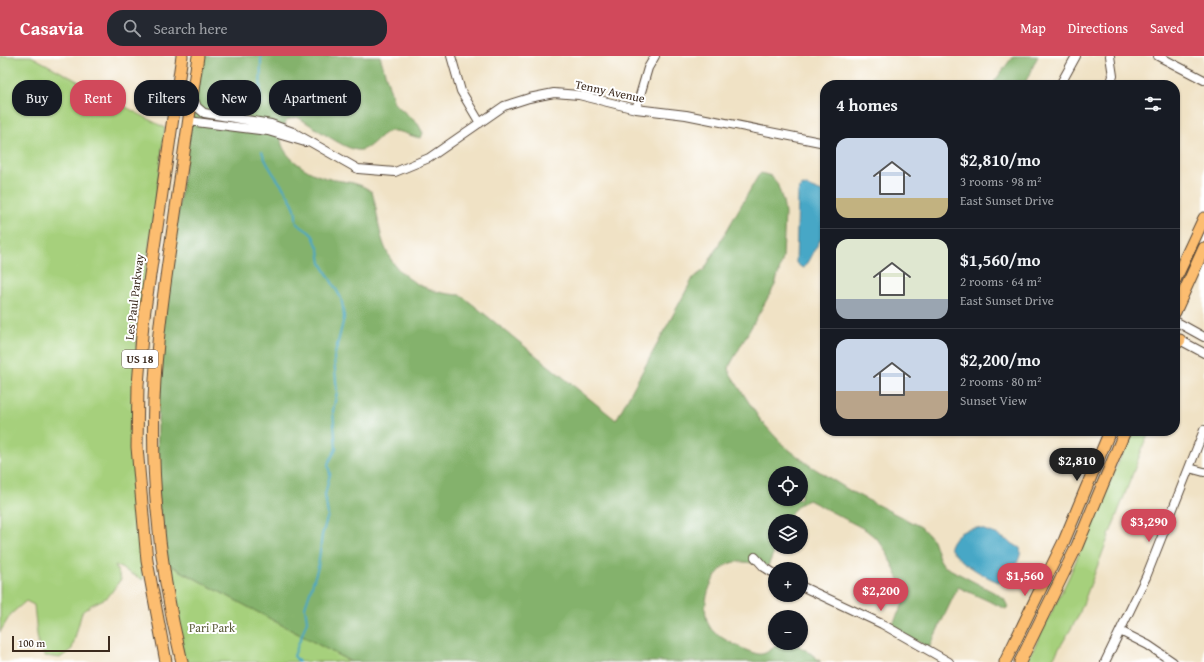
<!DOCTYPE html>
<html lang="en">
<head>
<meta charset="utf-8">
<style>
	:root { --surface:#171b24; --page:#242831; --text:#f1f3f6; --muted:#9ea1a6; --line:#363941; --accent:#d1495b }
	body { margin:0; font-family:"Gentium Book Plus",serif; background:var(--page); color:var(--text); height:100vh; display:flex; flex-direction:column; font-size:15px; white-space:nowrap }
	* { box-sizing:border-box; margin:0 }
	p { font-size:13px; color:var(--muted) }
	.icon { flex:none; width:22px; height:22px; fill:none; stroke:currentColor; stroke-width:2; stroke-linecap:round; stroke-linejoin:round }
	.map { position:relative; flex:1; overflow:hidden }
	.panel { position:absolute; left:820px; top:24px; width:360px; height:356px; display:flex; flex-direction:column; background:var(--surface); border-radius:16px; box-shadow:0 1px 3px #0004 }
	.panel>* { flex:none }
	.banner { position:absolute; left:12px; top:24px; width:380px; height:36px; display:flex; gap:8px }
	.tools { position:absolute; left:768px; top:410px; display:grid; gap:8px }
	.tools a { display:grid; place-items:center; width:40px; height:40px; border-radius:50%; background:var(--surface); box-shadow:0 1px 3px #0004; font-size:20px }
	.scale { position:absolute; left:12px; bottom:10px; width:98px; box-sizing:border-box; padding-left:4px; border:2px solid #3b2a1e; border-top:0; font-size:11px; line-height:14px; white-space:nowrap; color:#3b2a1e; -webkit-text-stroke:3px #fff; paint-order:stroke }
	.price { position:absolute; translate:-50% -34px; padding:0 9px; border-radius:14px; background:var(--accent); color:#fff; font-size:13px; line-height:26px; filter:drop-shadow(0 1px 2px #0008) }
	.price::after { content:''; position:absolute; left:50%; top:24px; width:12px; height:9px; margin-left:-6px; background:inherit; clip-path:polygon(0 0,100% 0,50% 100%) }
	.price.active { background:#222; color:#fff }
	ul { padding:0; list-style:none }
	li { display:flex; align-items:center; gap:12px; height:100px; padding:0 16px }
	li+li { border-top:1px solid var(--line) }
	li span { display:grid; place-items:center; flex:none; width:112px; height:80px; border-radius:12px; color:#555 }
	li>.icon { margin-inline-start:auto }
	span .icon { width:48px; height:48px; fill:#fffc; stroke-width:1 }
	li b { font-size:17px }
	h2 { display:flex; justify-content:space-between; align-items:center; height:48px; padding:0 16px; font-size:17px }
	.tag { padding:0 14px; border-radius:16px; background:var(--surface); box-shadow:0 1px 3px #0004; font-size:14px; line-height:36px }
	.tag.active { background:var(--accent); color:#fff }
	header { display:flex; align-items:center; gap:24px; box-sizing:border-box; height:56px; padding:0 20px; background:var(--accent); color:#fff }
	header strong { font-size:19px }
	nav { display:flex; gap:22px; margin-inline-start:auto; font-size:14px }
	.search { width:280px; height:36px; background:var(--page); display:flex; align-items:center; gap:10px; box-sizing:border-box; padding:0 14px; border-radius:16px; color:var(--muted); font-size:15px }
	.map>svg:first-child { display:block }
	.green { fill:#a6d07c; stroke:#707d4d }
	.forest { fill:#84b26c; stroke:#606e45; fill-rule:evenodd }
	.water { fill:#47a7c6; stroke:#416872 }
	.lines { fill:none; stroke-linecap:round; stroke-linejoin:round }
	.stream { stroke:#47a7c6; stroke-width:2 }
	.minor-casing { stroke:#564637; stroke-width:10 }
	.major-casing { stroke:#564637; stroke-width:13 }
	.minor { stroke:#fff; stroke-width:8 }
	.major { stroke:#fcbd6f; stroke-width:11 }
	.labels { text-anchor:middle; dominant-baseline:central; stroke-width:4; stroke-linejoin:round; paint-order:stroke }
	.shield { fill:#fff; stroke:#766a62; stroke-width:1 }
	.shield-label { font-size:11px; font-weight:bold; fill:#3b2a1e }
	.street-label { font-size:12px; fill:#3b2a1e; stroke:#fff }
	.park-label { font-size:12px; fill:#5b5c3a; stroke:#fff }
</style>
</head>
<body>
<header>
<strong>Casavia</strong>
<div class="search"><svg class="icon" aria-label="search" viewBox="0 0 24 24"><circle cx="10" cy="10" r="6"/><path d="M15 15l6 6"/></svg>Search here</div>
<nav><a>Map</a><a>Directions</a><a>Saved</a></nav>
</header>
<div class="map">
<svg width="1204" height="606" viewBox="0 0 1204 606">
	<rect width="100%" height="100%" fill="#fff"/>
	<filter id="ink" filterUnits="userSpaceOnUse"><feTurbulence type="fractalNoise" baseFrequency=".025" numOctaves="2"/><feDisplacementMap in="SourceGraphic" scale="8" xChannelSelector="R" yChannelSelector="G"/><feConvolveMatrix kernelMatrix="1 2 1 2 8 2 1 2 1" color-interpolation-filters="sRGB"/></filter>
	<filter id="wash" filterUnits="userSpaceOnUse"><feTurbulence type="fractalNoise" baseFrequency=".012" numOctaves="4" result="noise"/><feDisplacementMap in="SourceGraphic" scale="16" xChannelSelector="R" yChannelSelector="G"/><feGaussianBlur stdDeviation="0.9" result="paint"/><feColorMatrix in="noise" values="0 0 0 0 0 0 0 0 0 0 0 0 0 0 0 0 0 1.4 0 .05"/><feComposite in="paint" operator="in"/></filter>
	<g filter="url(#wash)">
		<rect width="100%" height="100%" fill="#f0e2c5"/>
		<path class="green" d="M0,0H31L165,72L137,285L134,412L143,524L115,509L121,523L108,541L91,549L82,556L72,593L60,602L45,600L38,588L34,549L26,545L11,558L0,576Z
			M1132,375H1149L1078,561L1051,606H1027L1068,523Z
			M164,506L351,606H184Z"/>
		<path class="forest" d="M200,0H380L394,47L418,68L423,77L421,82C411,81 402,74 391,75C379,76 371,96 357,94C342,92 312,69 297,61L287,64C284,71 280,77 281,84C282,100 307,116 320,120C338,127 356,123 372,136C378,155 378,178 387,196C400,225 431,238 461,239L616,364L693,222L704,214L758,120L761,117L771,120L777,127L783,145L785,157L783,202L775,229L730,309L729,313L731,319L761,365L783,389L809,409L852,436L921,471L933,484L939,502L944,510L997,538L1004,543L1008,551L1006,553L958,531L929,592L891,571L902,550L906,539L886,495L878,484L866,474L809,444C798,447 792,454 788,465H775L776,491L768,510C756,508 739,503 728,508C708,519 696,561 715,577C723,583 754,600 762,598C768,597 773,591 778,589C794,583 810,596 821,606H351L164,506L157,430L159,292ZM775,417H801V443H775Z
			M1013,0H1038L1024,29H992Z"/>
		<path class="water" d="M804,129L825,137V176L804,212L801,211L796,207L798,137L801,130Z
			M978,472L996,478L1020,492C1023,502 1011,516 1006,526L1002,527C991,525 951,502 950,490C955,477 965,473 978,472Z"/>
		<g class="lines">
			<path class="stream" d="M260,48L261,0
				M262,96C269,117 285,130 294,150C297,156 295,162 297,168L309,176L313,180L319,194L321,207L341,242L343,252L344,262L334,302L337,336L333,355L336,393L328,408L330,418L325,439L328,459L322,479L318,511L305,551L307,565L294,600L299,606"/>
		</g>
	</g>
	<g filter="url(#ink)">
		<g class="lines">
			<defs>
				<path id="minor" d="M451,0L461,35L480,67
					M1158,0L1204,24
					M1060,29L1076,0
					M1110,29L1113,20L1110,0
					M193,41L197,51L204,57L271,68L293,76L358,113L395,116L429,102L504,50L529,42L554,37L579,39L636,53L686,59L825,87
					M636,53L648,12L655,0
					M188,65L268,75L305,86
					M1175,265L1204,281
					M1176,282L1204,297
					M1189,412L1204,416
					M755,501L764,511L775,518
					M801,530L882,568L949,606
					M1120,575L1148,589L1173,606
					M1105,606L1146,521L1204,374"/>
				<path id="major" d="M1175,224L1204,162
					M1175,256L1204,192
					M1175,289L1180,284
					M166,606L147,505L137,391L138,329L143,267L182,0
					M182,606C161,520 151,432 154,344C156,289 164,234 172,179C180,120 189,60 198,0
					M1005,606L1064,485L1110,375
					M1020,606L1077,490L1125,375"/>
			</defs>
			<use href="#minor" class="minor-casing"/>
			<use href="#major" class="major-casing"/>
			<use href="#minor" class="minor"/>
			<use href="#major" class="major"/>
		</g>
	</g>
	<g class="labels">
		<rect class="shield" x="122" y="294" width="36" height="18" rx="3"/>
		<g class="shield-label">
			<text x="140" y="303">US 18</text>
		</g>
		<g class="street-label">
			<text transform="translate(610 35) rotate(12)">Tenny Avenue</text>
			<text transform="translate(134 241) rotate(-83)">Les Paul Parkway</text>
		</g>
		<g class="park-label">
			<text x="212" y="571">Pari Park</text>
		</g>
	</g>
</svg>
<div class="tools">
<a><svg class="icon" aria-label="locate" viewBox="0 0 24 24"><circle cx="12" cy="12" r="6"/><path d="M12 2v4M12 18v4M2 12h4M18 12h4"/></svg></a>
<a><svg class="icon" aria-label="layers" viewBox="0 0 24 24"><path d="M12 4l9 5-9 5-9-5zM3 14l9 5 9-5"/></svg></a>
<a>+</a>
<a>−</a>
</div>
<div class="scale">100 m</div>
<b class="price active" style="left:1077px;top:426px">$2,810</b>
<b class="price" style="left:1149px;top:487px">$3,290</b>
<b class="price" style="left:1025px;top:541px">$1,560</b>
<b class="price" style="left:881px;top:556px">$2,200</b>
<div class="banner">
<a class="tag">Buy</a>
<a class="tag active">Rent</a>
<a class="tag">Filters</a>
<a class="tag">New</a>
<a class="tag">Apartment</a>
</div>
<section class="panel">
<h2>4 homes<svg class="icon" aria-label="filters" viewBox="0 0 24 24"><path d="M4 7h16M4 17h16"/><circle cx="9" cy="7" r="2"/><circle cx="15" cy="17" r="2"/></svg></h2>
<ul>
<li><span style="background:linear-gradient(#c9d6e8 75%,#c2b280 0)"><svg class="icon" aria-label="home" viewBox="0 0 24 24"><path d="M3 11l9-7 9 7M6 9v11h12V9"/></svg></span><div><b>$2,810/mo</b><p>3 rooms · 98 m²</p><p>East Sunset Drive</p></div></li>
<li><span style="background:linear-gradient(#dfe7d0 75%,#9aa5b1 0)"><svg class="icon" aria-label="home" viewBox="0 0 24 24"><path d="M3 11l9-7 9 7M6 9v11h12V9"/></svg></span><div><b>$1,560/mo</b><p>2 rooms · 64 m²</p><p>East Sunset Drive</p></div></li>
<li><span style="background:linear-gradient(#c9d6e8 65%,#b9a48a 0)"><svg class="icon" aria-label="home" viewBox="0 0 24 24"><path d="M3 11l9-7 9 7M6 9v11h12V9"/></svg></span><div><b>$2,200/mo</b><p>2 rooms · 80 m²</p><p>Sunset View</p></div></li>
</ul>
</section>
</div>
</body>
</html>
